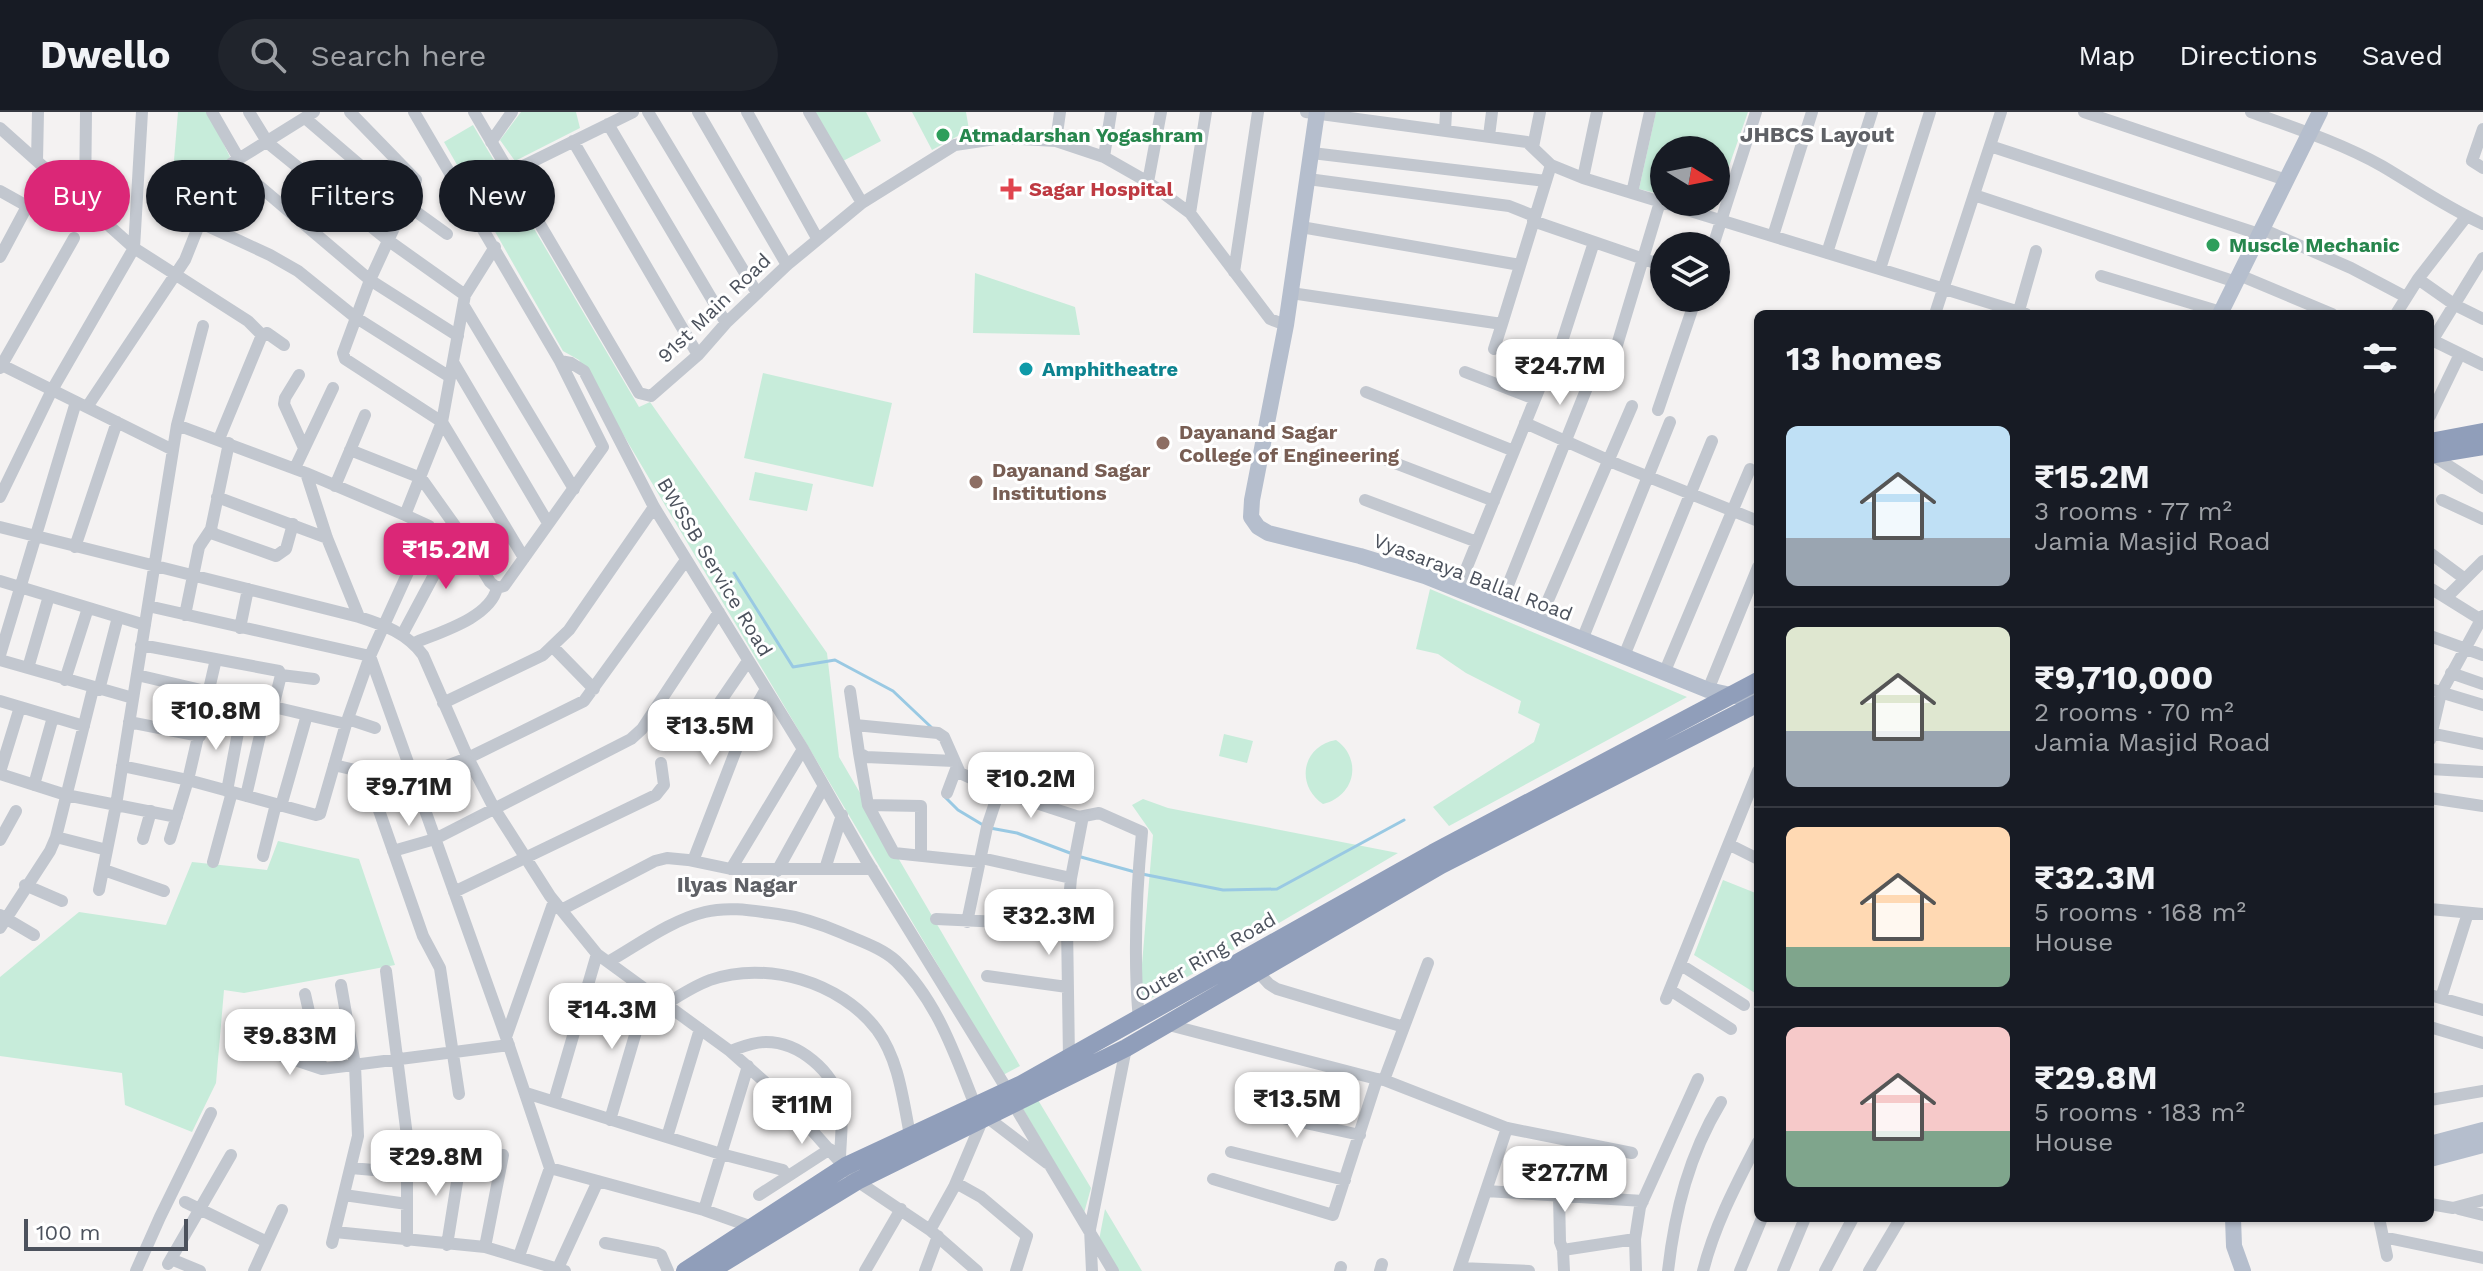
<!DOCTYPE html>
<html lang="en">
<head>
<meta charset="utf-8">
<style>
	:root { --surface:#171b24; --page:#20242c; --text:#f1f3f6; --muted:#9ea1a6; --line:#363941; --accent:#db2777 }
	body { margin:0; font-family:"Work Sans",sans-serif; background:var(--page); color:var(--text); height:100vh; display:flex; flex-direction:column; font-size:30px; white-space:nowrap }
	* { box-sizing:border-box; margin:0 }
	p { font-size:26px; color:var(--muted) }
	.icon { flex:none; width:44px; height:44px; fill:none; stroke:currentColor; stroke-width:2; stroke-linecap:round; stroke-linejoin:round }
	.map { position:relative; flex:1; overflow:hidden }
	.panel { position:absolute; left:1754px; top:198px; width:680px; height:912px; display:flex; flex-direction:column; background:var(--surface); border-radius:12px; box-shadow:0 2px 6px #0004 }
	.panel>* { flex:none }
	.hud { position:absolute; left:24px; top:48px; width:760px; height:72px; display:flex; gap:16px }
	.needle { width:52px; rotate:100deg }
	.buttons { position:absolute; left:1650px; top:24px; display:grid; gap:16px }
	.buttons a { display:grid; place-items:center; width:80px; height:80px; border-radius:50%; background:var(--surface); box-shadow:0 2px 6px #0004; font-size:40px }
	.scale { position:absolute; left:24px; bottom:20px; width:164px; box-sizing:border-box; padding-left:8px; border:4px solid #4c525d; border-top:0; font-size:22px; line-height:28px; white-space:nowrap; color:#4c525d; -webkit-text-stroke:6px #fff; paint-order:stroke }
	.price { position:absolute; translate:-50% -68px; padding:0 18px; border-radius:16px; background:#fff; color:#222; font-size:26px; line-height:52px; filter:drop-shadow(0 2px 4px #0008) }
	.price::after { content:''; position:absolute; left:50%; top:48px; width:24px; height:18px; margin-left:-12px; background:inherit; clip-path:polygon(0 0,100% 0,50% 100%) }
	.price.current { background:var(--accent); color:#fff }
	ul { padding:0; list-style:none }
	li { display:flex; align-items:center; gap:24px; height:200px; padding:0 32px }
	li+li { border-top:2px solid var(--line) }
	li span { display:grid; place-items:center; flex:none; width:224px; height:160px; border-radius:12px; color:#555 }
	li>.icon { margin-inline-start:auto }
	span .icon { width:96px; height:96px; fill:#fffc; stroke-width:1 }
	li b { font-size:34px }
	h2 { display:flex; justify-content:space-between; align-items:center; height:96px; padding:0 32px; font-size:34px }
	.chip { padding:0 28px; border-radius:36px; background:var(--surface); box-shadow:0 2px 6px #0004; font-size:28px; line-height:72px }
	.chip.current { background:var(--accent); color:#fff }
	header { display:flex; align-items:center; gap:48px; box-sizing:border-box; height:112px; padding:0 40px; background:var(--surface); border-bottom:2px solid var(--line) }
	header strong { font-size:38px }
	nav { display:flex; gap:44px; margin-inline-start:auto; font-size:28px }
	.search { width:560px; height:72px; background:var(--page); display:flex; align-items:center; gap:20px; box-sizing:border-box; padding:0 28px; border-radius:44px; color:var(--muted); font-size:30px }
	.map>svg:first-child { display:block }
	.green { fill:#c7ecda }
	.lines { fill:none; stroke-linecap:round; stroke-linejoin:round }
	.stream { stroke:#99c9e3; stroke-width:3 }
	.minor { stroke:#c2c7cf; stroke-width:12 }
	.major { stroke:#b5becd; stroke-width:16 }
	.highway { stroke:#909eba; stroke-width:18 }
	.leisure-dot { fill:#2e9e5b; stroke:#fff; stroke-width:3 }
	.health-dot { fill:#e0444e; stroke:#fff; stroke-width:3 }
	.culture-dot { fill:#0f9aa8; stroke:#fff; stroke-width:3 }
	.education-dot { fill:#8d6e63; stroke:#fff; stroke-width:3 }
	.labels { text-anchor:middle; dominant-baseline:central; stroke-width:6; stroke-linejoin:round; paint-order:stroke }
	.leisure-label { font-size:20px; font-weight:bold; fill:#27864d; stroke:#fff; text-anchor:start }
	.health-label { font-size:20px; font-weight:bold; fill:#be3a42; stroke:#fff; text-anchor:start }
	.street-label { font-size:20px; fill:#4c525d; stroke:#fff }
	.culture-label { font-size:20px; font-weight:bold; fill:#0d838f; stroke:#fff; text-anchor:start }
	.education-label { font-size:20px; font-weight:bold; fill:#785e54; stroke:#fff; text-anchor:start }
	.neighbourhood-label { font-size:22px; font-weight:bold; fill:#5f6166; stroke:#fff }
</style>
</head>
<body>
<header>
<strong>Dwello</strong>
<div class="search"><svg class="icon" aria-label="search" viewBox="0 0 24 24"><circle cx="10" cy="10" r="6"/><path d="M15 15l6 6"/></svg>Search here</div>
<nav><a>Map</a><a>Directions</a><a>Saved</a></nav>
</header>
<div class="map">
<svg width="2483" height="1159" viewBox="0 0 2483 1159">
	<rect width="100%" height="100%" fill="#f4f2f2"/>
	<path class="green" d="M178,0H208L230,45L211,63L201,81L172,72Z
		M521,0H576L580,16L515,49L500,28Z
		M814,0H866L881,29L843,49Z
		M912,0H966L969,18L932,38Z
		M1656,0H1748L1714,97L1688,90H1716V38H1664V83L1639,77Z
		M473,13L639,295L650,290L827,541L839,645L1020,954L1003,963L579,248L563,239L444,30Z
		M975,161L1075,195L1080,223L973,221Z
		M763,261L892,291L873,375L744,346Z
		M755,360L813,372L807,399L749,388Z
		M1430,477L1687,585L1449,714L1433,695L1534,630L1540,612L1518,601L1521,589L1466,561L1438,542L1416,537Z
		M1224,622L1253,629L1247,651L1219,644Z
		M1336,628C1363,647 1355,684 1323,692C1295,673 1302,634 1336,628Z
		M1143,687L1168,696L1398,741L1143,891L1141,864L1153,723L1132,693Z
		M278,729L359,747L395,853L244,881L224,878L216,971L192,1020L125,993L122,961L0,944V865L79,800L166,813L192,750L267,758Z
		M1723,768L1758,782V877L1755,881L1694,843Z
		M1038,988L1091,1076L1084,1101L1023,997Z
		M1105,1097L1142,1159H1118L1099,1128Z"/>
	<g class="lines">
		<path class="stream" d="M734,461L793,555L835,548L893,579L931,615
			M944,684L958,698L983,713
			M990,716L1017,721L1070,741
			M1081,745L1135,760
			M1142,762L1223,778L1277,777L1404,708"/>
		<path class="minor" d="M212,0L239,47
			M249,0L268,31L389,129L465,183
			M350,0L416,68L370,168L458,224
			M414,0L560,249L571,251L584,259L654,395L803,637L866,748L1008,979
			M474,0L639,281L651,284L698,243L726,211L787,153L862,91L955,33L1002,26L1056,29L1104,45L1148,70L1190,101L1270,207L1286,213
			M648,0L757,181
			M698,0L787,153
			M747,0L817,126
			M809,0L862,91
			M1306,0L1527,30L1551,53L1583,66L2026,202
			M2084,0L2286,68
			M2251,0C2295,16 2341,31 2382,54C2416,74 2447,96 2483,112
			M305,6L404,91L447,122
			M608,12L726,211
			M0,16L134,136L248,209L262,223L219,327
			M2483,17L2472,49L2483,56
			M1445,19L1446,0
			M1489,24L1492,0
			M573,29L698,243
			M1056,29L1060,0
			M491,30L512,0
			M1990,34L2259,122
			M1533,35L1540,0
			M1312,41L1546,69
			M1104,45L1111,0
			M37,49L38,0
			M232,51L370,168L343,241L345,247L442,310L524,446
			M509,61L633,0
			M1583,66L1597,0
			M1308,67L1509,94L1534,104
			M1148,70L1161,0
			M0,79L27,94
			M1632,81L1650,0
			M1974,83L2236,170
			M85,91L86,0
			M1190,101L1206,0
			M1533,109L1664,154
			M199,110L270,143L298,159L355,205L450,265
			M1301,115L1520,153
			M2262,117L2351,156L2406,185
			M1773,124L1812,0
			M1713,134L1756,0
			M1827,141L1872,0
			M0,145L47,57
			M1880,157L1930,0
			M1234,160L1258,0
			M2239,163L2332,202
			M2101,164L2221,200
			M2418,167L2455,193L2483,207
			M1291,181L1502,212L1551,53
			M464,194L574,377
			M1935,202L2001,0
			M2018,202L2036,139
			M2396,202L2418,167L2466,105
			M267,221L284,233
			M2432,228L2483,253
			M2430,232L2483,146
			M1494,237L1502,212
			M453,250L548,411
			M0,252L173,338
			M0,256L74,126
			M1465,260L1535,287
			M299,263L285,286L284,292L304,336
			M1605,273L1660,90
			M1366,280L1514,339
			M87,295L185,148L217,68L232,51L314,0
			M1658,298L1696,186
			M2430,304L2460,242
			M1525,311L1619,353L1758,409
			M177,313L306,361L405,403
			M229,331L211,417L214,422L276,444L286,437L293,412
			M350,338L421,366L458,418L490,470L497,476L504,474L603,335L560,249
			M2432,343L2483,376
			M1379,345L1494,389
			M295,356L333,276
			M306,361L327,426L359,505
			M335,374L365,303
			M0,385L52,278L134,136L142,0
			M217,385L327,426
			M1365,388L1477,430
			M2442,388L2483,407
			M0,415L359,505C384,513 407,521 423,543L468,646L494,696L550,784L597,842L730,939L784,987L857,1069L930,1118L977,1159
			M75,435L117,310
			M2430,441L2465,467
			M0,469L145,513
			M2430,476L2483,509
			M1458,477L1544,265L1557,245L1594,130
			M2447,485L2483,449
			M1500,493L1588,273
			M148,494L370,544L506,925L550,1056L519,1144
			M185,503L199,435L211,417
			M1539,509L1632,294
			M240,516L248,477
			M402,523L458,418
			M2430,524L2483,543
			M1582,528L1670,310
			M414,531C440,520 490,506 497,476
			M141,533L279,559L281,563L273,595
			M553,535L594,577
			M0,543L76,290
			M1624,544L1712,329
			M0,548L133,586
			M28,556L49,484
			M1665,559L1750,357
			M2451,561L2483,572
			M137,563L346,612
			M281,563L314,567
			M65,568L88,496
			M2430,577L2483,593
			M99,578L118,505
			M1708,578L1758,455
			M850,579L859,641L866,645L954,649
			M0,589L84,614
			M443,591L543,543L569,518L654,395
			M204,602L240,610L227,679
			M348,607L375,616
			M129,610L200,624
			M855,613L938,621L944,625L960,661L999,679L1079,705L1082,709L1071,766L1067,813L1069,947
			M2430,621L2483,632
			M656,628L698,622L748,549
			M2430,628L2441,581L2483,504
			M859,641L868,693L894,741L980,750
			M334,653L359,659L368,667L423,824L440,856L459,982
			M122,654L188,668L316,703L320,702L346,612L370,544L429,414L405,403L442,310L465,183L495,135
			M2430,657L2483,660
			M0,660L20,595
			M0,662L66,683L177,705
			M414,666L468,646L584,589L686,448
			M34,673L53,605
			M947,681L956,657
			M246,684L267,593
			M2430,686L2483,694
			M868,693L921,694V744
			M281,694L307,603
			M1079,705L1099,701L1142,720C1136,783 1133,845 1139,908
			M56,725L107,738
			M143,727L151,699
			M170,727L188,668L216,547
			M0,728L16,699
			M1730,733L1758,747
			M393,739L435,727L631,627L642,617L719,500
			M263,744L276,692
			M981,746L1071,766
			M693,749L746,612L766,577
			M213,750L232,680
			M731,757L803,637
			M825,757L842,703
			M104,758L164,779
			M777,759L824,674
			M25,773L62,789
			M99,778L116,693L177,313L203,214
			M454,780L656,683L664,673L661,651
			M2430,797L2483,802
			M561,798L655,749L667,746L688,748L731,757H872
			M0,803L34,823
			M936,807L1067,813
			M967,810L987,715L999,679
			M0,816L50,739L56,725L93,577
			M608,850C638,833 671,808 705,800C729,794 755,799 778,802C801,805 821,812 842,821C860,829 882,836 896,849C937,888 955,943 975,993
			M1681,853L1744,893
			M386,859L407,1024V1129
			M1259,861L1269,872L1277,877L1404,915
			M987,864L1067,875
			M1670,878L1731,917
			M305,882L322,957
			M2430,883L2483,898
			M2441,886L2468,801
			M1666,887L1758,659
			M666,892C680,883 694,874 710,868C766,848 841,870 877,918C899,948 903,988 910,1023
			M1169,913L1377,967
			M2430,915L2483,931
			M506,925L554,789
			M268,939L322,957L509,933
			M730,939C742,935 753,930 766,930C799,930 833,959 840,990C844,1008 840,1030 840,1048
			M276,941L279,913
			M1384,968L1507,1016L1632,1041
			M526,981L721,1042L783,1058
			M2430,988L2483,979
			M554,989L597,842
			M1014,993L1113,1159
			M1242,997L1360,1023
			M988,1006L1047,1051
			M610,1008L648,879
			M667,1025L700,917
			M1231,1040L1345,1068
			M351,1056L407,1061
			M550,1056L704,1098L752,1115
			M1213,1067L1333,1103L1377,967L1384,968L1428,851
			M956,1071L981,1085L1027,1124L1016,1159
			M1486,1079L1643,1089
			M344,1083L407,1092
			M759,1083L830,1037
			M1559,1083L1560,1130L1563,1138L1635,1127
			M185,1090L267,1130
			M2430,1092L2453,1096L2483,1088
			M2459,1097L2483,1103
			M704,1098L748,954
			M2379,1106L2387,1144
			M930,1118L954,1075L982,1009
			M335,1120L485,1135L565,1159
			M2383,1125L2483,1146
			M332,1131L358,1024L355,953L341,873
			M605,1131L657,1141L661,1143L668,1159
			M447,1133L461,1045
			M485,1135L503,1043
			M1563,1138L1564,1159
			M171,1147L200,1159
			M168,1152L231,1043
			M558,1156L598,1069
			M1460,1156L1529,1159
			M136,1159L160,1105L211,1001
			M254,1159L282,1098
			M865,1159L901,1097
			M925,1159L938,1124
			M1092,1159L1090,1117L1126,936
			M1340,1159L1341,1155
			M1380,1159L1382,1152
			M1459,1159L1507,1016
			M1636,1159L1635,1127L1640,1095L1698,967
			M1668,1159C1675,1098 1689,1043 1721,990
			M1703,1159C1715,1112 1736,1073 1758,1030
			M1740,1159L1762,1106
			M1783,1159L1805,1106
			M1825,1159L1853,1106
			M1869,1159L1900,1107"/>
		<path class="major" d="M1317,0L1286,213L1252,388L1251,405L1258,415L1268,421L1360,444L1425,464L1708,578L1758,589
			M2220,202L2320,0
			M2430,1032L2483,1018
			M2430,1047L2483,1033
			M2233,1106L2234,1134L2243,1159"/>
		<path class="highway" d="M2430,330L2483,320
			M2430,343L2483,334
			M685,1159L846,1054L1020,973L1433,741L1758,569
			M710,1159L857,1069L1126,936L1441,753L1758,591"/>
	</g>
	<g class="leisure-dot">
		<circle cx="943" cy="23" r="8"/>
		<circle cx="2213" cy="133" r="8"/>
	</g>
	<path class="health-dot" d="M1007 65h8v8h8v8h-8v8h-8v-8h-8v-8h8z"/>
	<circle class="culture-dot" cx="1026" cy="257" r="8"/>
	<g class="education-dot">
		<circle cx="1163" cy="331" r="8"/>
		<circle cx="976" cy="370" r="8"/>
	</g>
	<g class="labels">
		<g class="leisure-label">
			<text x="959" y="23">Atmadarshan Yogashram</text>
			<text x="2229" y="133">Muscle Mechanic</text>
		</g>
		<g class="health-label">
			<text x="1029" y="77">Sagar Hospital</text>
		</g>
		<g class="street-label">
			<text transform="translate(714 196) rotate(-44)">91st Main Road</text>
			<text transform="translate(715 455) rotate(59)">BWSSB Service Road</text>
			<text transform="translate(1473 465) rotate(21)">Vyasaraya Ballal Road</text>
			<text transform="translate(1205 845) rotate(-30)">Outer Ring Road</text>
		</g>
		<g class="culture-label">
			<text x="1042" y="257">Amphitheatre</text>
		</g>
		<g class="education-label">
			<text x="1179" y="320">Dayanand Sagar<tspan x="1179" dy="23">College of Engineering</tspan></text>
			<text x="992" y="358">Dayanand Sagar<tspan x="992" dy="23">Institutions</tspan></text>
		</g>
		<g class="neighbourhood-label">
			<text x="1817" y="22">JHBCS Layout</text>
			<text x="737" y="772">Ilyas Nagar</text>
		</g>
	</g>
</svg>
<div class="buttons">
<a><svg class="needle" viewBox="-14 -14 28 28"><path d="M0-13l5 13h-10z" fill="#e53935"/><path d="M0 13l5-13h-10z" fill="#9ea1a6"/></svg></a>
<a><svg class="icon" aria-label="layers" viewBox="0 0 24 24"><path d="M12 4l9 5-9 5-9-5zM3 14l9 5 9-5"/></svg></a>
</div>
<div class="scale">100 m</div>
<b class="price" style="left:1560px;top:295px">₹24.7M</b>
<b class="price current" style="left:446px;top:479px">₹15.2M</b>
<b class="price" style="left:216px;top:640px">₹10.8M</b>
<b class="price" style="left:710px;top:655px">₹13.5M</b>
<b class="price" style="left:1031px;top:708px">₹10.2M</b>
<b class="price" style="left:409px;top:716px">₹9.71M</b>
<b class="price" style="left:1049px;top:845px">₹32.3M</b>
<b class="price" style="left:612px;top:939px">₹14.3M</b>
<b class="price" style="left:290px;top:965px">₹9.83M</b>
<b class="price" style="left:1297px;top:1028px">₹13.5M</b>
<b class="price" style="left:802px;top:1034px">₹11M</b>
<b class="price" style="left:436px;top:1086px">₹29.8M</b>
<b class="price" style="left:1565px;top:1102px">₹27.7M</b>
<div class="hud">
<a class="chip current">Buy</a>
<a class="chip">Rent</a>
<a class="chip">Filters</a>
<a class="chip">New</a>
</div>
<section class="panel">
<h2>13 homes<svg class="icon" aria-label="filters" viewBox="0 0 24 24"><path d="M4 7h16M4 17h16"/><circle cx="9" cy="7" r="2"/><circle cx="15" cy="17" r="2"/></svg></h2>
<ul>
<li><span style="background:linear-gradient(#bfe0f5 70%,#9aa5b1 0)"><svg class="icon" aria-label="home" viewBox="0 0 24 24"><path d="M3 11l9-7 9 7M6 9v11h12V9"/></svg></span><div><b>₹15.2M</b><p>3 rooms · 77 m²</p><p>Jamia Masjid Road</p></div></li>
<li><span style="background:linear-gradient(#dfe7d0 65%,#9aa5b1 0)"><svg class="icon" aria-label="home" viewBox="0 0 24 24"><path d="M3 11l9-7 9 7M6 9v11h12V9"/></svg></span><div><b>₹9,710,000</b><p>2 rooms · 70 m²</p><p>Jamia Masjid Road</p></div></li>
<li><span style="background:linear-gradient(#ffd9b3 75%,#7fa58c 0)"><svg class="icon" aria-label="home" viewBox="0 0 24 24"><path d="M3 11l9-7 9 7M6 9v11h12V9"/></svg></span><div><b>₹32.3M</b><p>5 rooms · 168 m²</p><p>House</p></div></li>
<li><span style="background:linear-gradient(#f6c9c9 65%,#7fa58c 0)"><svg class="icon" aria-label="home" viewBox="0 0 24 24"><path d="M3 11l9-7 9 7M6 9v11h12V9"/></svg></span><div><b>₹29.8M</b><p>5 rooms · 183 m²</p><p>House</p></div></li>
</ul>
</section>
</div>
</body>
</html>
